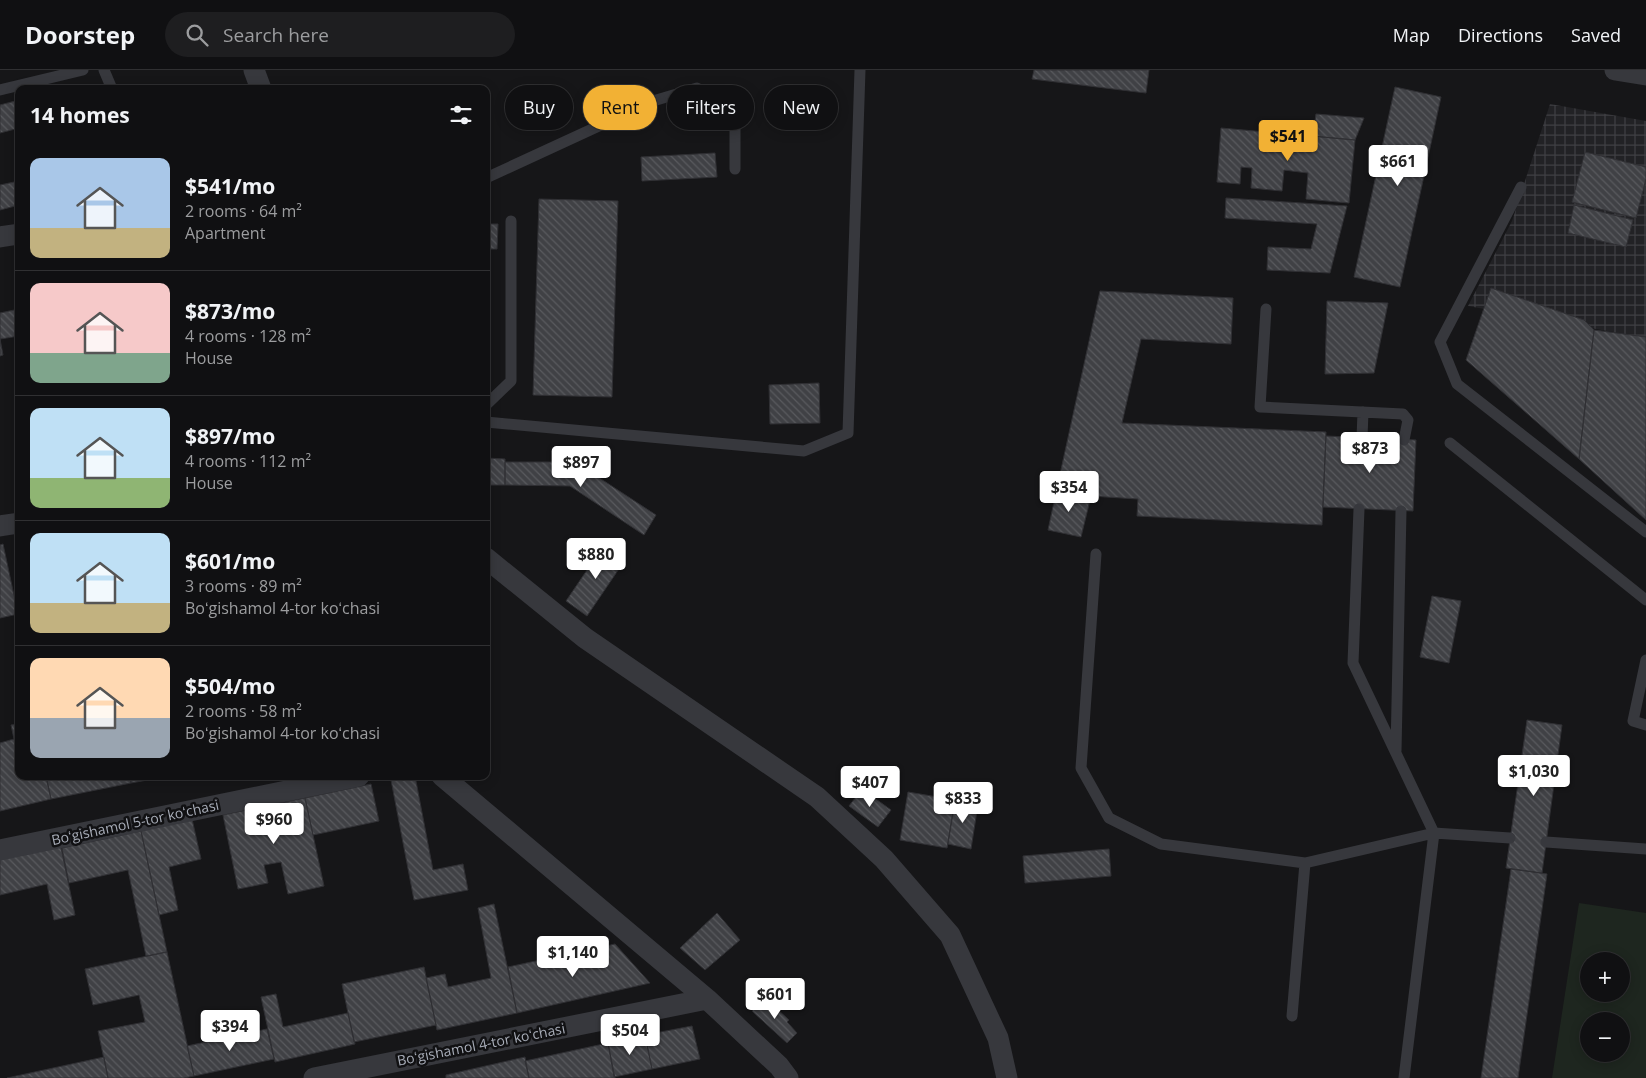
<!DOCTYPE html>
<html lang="en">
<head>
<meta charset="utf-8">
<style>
	:root { --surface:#101012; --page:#1e1e20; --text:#f1f3f6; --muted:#9c9d9f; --line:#303032; --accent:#f2b134 }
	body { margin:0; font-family:"Open Sans",sans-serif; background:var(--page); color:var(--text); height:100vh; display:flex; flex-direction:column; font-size:19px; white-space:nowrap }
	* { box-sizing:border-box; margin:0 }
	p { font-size:16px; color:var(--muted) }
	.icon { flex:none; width:28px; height:28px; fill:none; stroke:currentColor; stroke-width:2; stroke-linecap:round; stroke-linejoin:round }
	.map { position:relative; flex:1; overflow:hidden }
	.sheet { position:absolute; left:15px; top:15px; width:475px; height:695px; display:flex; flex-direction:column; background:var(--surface); border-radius:10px; box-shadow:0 2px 12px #0003,0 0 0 1px var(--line) }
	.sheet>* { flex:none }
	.guide { position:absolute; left:505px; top:15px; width:475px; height:45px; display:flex; gap:10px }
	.buttons { position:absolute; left:1580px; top:882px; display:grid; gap:10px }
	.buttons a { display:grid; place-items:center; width:50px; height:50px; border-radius:50%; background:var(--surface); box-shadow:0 2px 12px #0003,0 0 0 1px var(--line); font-size:25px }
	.price { position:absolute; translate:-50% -42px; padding:0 11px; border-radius:5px; background:#fff; color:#222; font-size:16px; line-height:32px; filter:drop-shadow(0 1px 2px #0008) }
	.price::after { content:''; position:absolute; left:50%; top:30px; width:15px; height:11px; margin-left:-8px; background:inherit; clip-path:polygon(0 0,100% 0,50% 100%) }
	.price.selected { background:var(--accent); color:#111 }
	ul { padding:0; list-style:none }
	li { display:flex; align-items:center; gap:15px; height:125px; padding:0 15px }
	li+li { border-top:1px solid var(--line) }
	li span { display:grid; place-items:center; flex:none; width:140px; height:100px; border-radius:10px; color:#555 }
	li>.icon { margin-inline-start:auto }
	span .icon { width:60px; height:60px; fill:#fffc; stroke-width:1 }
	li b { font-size:21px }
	h2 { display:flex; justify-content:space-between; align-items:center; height:60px; padding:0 15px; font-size:21px }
	.tag { padding:0 18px; border-radius:22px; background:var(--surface); box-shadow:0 2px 12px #0003,0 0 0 1px var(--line); font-size:18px; line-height:45px }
	.tag.selected { background:var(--accent); color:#111 }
	header { display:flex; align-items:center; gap:30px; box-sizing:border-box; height:70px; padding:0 25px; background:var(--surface); border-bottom:1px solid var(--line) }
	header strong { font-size:24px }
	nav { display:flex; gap:28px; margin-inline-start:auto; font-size:18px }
	.search { width:350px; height:45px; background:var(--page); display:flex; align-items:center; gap:12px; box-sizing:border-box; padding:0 18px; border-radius:28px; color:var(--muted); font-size:19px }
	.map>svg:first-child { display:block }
	.industrial { fill:url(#industrial-grid) }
	.grass { fill:#1e261f; fill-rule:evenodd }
	.building { fill:url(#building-back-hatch); stroke:#303034 }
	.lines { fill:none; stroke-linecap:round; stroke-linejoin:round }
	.service { stroke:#37383d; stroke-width:11 }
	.minor { stroke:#37383d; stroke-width:21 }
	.labels { text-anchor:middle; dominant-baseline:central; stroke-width:5; stroke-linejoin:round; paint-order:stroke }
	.street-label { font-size:14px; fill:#a8adb8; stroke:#111113 }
</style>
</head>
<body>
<header>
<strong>Doorstep</strong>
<div class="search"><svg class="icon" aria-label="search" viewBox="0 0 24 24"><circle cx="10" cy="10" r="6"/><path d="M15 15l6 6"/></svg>Search here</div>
<nav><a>Map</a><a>Directions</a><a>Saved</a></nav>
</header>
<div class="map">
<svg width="1646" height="1008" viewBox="0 0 1646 1008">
	<defs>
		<pattern id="industrial-grid" width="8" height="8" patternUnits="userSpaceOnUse" patternTransform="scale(1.25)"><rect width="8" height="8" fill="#222225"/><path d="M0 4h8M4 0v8" fill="none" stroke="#3f3f43"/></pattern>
		<pattern id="building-back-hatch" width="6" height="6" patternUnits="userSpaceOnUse" patternTransform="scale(1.25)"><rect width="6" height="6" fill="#404145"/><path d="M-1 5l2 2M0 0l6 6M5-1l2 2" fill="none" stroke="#595a5e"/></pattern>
	</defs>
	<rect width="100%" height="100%" fill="#161618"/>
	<path class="industrial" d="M1550,34L1646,51V268L1468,236L1512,151Z"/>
	<path class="grass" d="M1579,833L1646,843V1008H1552ZM1589,891H1621V924H1589ZM1589,951H1621V984H1589Z"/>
	<path class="building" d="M1034,0H1149L1146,23L1032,9Z
		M1395,17L1441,27L1400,217L1354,207Z
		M19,30V58L0,63V35Z
		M1316,44L1364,48L1355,70L1313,66Z
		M1221,58L1355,70L1349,133L1306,129L1308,103L1284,100L1282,121L1251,118L1252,98L1241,97L1240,114L1217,112Z
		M1585,82L1646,97V109L1636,148L1572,132Z
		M715,83L717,107L642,111L641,87Z
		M19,111V135L0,140V115Z
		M1226,128L1347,136L1330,203L1267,200L1268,177L1311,179L1317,154L1225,148Z
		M539,129L618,131L612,327L533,325Z
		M1574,135L1633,150L1626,177L1568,163Z
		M486,154H498L497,179H486Z
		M1491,218L1584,250L1594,260L1579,389L1466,290Z
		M1100,221L1233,228L1231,274L1141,269L1122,353L1326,362L1322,455L1137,446L1138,429L1091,426L1057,418Z
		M1327,231L1388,233L1374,303L1325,304Z
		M19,239V266L0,269L3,285L0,286V243Z
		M1594,260L1646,267V450L1579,389Z
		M819,313L820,353L770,354L769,315Z
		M1326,366L1416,370L1413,441L1323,437Z
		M486,388L505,389V415H486Z
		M505,392H575L656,445L644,465L570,416L505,415Z
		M1057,418L1091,426L1081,467L1048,460Z
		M3,474L18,544L0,548V475Z
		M604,475L625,490L587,546L566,531Z
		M1432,526L1461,531L1449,593L1420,587Z
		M1527,650L1562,655L1542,803L1506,798Z
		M19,654V706H46L51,729L0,741V673L14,669L11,655Z
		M46,706H130L131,713L51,729Z
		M130,706H152L153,709L131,713Z
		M408,706H415L433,800L463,794L468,820L414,830L391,710Z
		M371,714L379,751L313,765L305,728Z
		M862,719L891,740L878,757L849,736Z
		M908,722L955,730L947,778L900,770Z
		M305,728L324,816L288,824L281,792L264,795L268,813L238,819L223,745Z
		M955,730L978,734L971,779L948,774Z
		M192,749L201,789L169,797L178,840L159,845L141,761Z
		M141,761L167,882L146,886L128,800L69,813L62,778Z
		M60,773L75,845L54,850L47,814L0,825V786Z
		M1109,779L1111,806L1025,813L1023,786Z
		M1511,799L1547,804L1518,1008H1481Z
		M494,834L517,943L437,960L426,908L445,904L448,917L491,908L478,838Z
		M717,843L740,870L705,900L680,878Z
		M615,874L650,913L517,943L508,897Z
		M167,882L194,1006L184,1008H108L98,961L145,952L139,925L93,935L85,899Z
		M424,897L436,955L354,972L342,914Z
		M276,924L283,957L348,943L355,974L275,992L261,927Z
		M764,927L789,950L787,952L797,963L787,973L752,941Z
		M692,956L700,989L652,999L645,965Z
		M267,959L274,989L194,1006L187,976Z
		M645,965L652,999L614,1007L608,973Z
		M608,973L615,1008H529L525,991Z
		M104,987L108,1008H7Z
		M525,987L529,1008H446V1005Z"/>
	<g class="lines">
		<path class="service" d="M104,0L112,19
			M0,20L83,0
			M486,108L653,31L697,18L735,38V99
			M1521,117L1440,272L1457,314L1646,462
			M1266,239L1260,337L1403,344L1408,350L1404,370
			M486,335L511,311V151
			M486,352L804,381L848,363L860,0
			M1362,368L1363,342
			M1450,373L1646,530
			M1359,439L1353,593L1434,763L1404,1008
			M1096,484L1081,698L1109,748L1161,774L1305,793L1434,763L1510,768
			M1646,590L1633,651L1646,655
			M1396,681L1401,441
			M1546,772L1646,779
			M1292,946L1305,793"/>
		<path class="minor" d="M254,0L261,19
			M1615,0L1646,5
			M0,167L19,164
			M0,456L19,453
			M486,488L585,568L817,727L884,789L950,865L998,968L1007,1008
			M442,706L707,929L779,996L788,1008
			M0,780L359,706
			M314,1008L707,929"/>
	</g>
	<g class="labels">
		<g class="street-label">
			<text transform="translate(135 752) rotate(-12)">Boʻgishamol 5-tor koʻchasi</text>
			<text transform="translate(481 974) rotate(-11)">Boʻgishamol 4-tor koʻchasi</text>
		</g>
	</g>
</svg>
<div class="buttons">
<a>+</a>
<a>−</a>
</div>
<b class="price selected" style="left:1288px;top:92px">$541</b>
<b class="price" style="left:1398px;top:117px">$661</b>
<b class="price" style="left:1370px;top:404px">$873</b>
<b class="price" style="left:581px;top:418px">$897</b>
<b class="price" style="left:1069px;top:443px">$354</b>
<b class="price" style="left:596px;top:510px">$880</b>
<b class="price" style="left:1534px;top:727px">$1,030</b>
<b class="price" style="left:870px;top:738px">$407</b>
<b class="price" style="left:963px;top:754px">$833</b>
<b class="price" style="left:274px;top:775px">$960</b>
<b class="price" style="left:573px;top:908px">$1,140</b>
<b class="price" style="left:775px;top:950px">$601</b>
<b class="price" style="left:230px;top:982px">$394</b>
<b class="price" style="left:630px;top:986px">$504</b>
<div class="guide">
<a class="tag">Buy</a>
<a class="tag selected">Rent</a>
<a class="tag">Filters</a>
<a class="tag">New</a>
</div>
<section class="sheet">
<h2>14 homes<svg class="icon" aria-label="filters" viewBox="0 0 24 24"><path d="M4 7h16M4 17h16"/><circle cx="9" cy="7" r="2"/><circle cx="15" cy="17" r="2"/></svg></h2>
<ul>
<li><span style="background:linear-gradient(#a9c7e8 70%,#c2b280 0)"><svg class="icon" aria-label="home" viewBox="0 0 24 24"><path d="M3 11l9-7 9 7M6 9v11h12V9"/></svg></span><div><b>$541/mo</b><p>2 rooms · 64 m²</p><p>Apartment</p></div></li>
<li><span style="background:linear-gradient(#f6c9c9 70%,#7fa58c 0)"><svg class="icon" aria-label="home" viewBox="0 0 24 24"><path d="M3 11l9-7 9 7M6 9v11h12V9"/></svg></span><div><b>$873/mo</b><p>4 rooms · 128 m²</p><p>House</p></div></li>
<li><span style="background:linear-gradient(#bfe0f5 70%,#8fb573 0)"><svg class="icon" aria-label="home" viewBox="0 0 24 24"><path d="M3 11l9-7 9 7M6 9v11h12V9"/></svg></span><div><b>$897/mo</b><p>4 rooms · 112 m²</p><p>House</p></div></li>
<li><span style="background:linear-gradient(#bfe0f5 70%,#c2b280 0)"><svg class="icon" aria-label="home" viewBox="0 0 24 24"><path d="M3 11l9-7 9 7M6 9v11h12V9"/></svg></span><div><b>$601/mo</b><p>3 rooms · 89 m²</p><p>Boʻgishamol 4-tor koʻchasi</p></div></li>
<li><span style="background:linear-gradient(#ffd9b3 60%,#9aa5b1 0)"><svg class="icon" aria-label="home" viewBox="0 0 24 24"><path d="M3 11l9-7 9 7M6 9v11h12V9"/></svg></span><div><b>$504/mo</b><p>2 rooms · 58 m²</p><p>Boʻgishamol 4-tor koʻchasi</p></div></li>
</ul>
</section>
</div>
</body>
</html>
